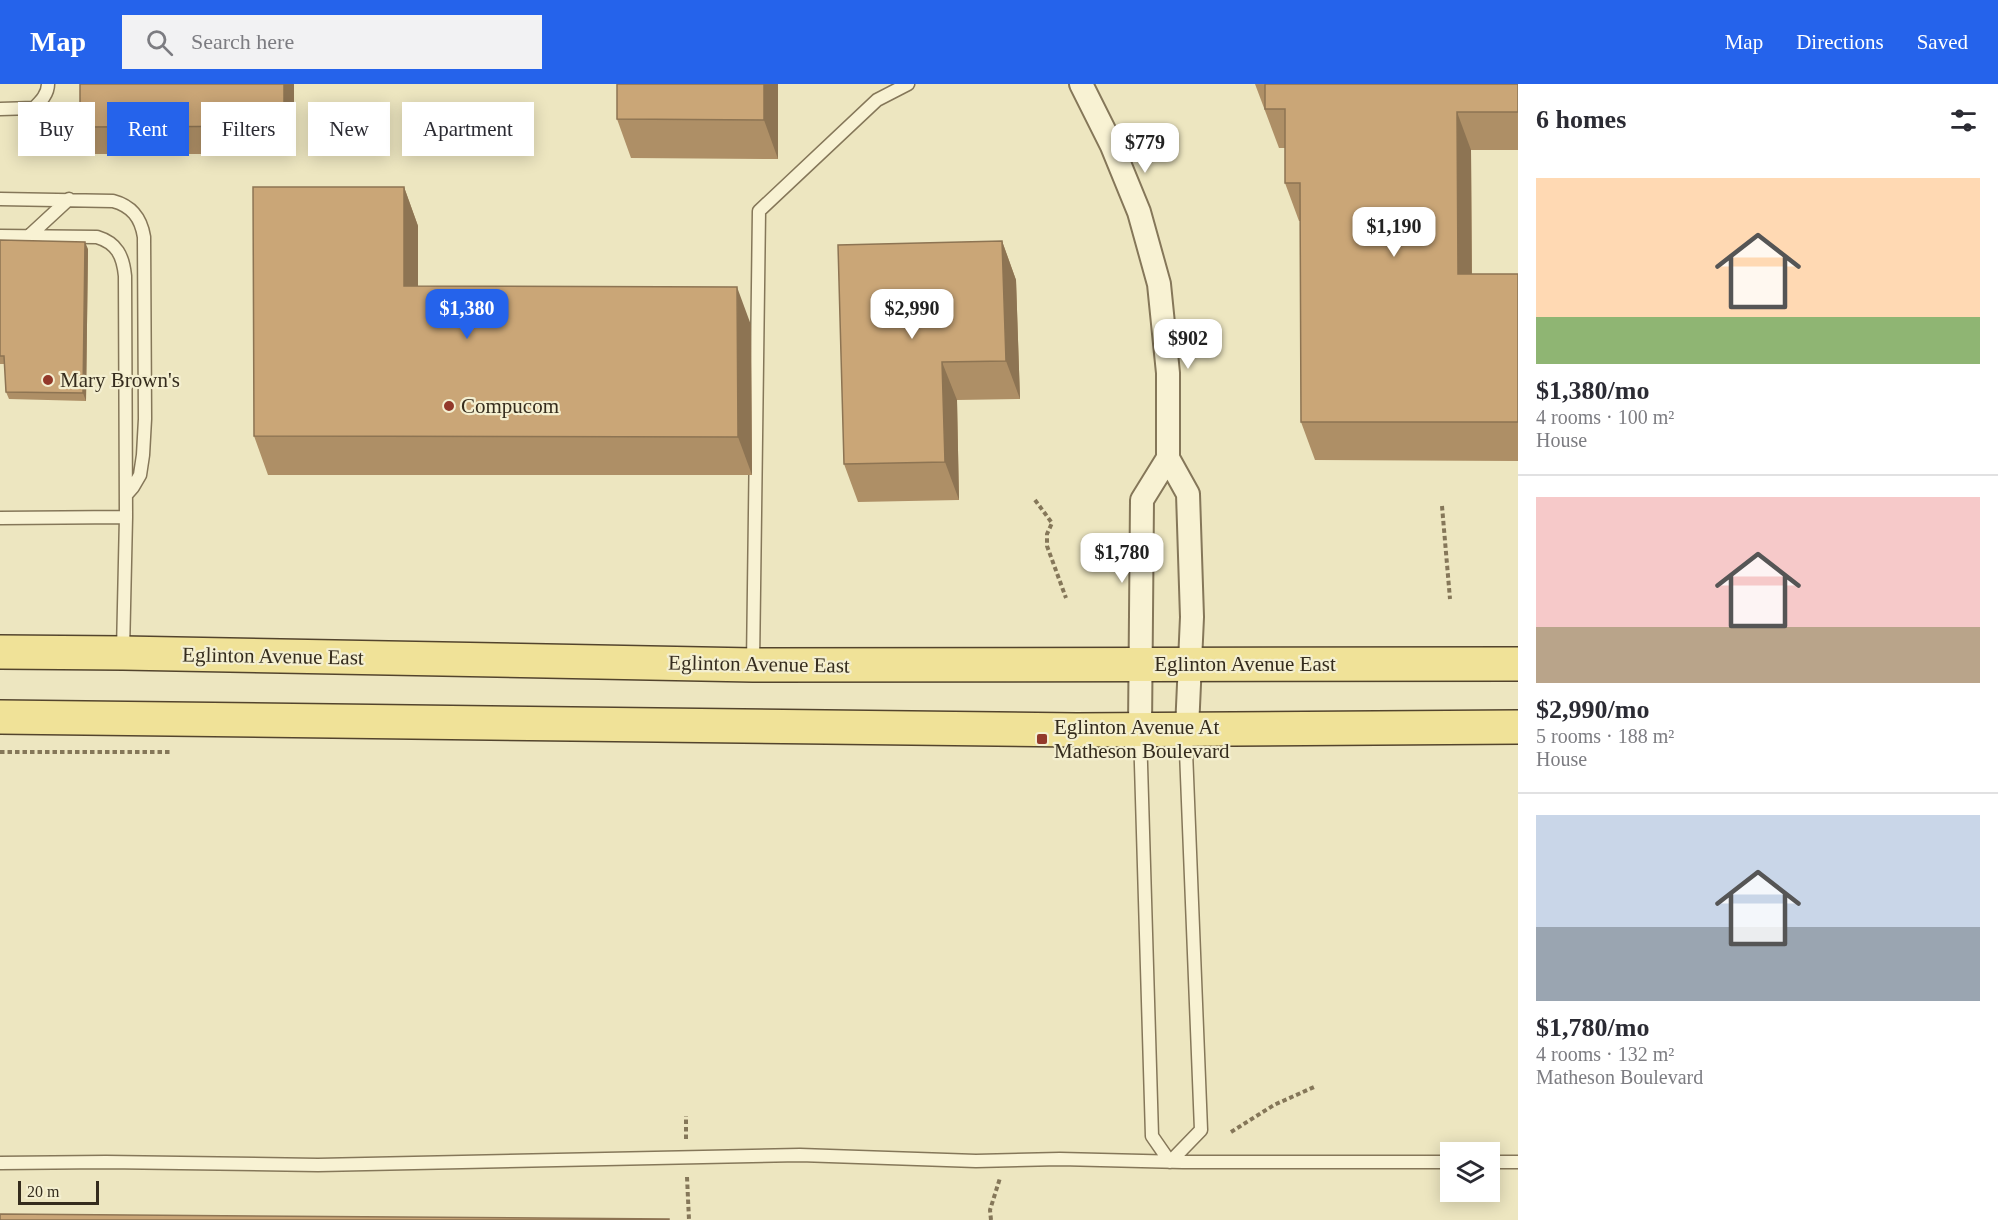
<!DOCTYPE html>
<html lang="en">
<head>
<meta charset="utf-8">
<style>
	:root { --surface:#fff; --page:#f2f2f3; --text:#2b2b33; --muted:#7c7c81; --line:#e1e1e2; --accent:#2563eb }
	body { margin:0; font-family:Georgia,serif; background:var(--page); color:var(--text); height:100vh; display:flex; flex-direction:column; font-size:22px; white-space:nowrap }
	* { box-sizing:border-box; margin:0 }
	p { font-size:20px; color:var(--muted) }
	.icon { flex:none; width:33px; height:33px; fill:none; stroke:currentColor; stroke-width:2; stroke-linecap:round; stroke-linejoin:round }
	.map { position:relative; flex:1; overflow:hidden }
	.panel { display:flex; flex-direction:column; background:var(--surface); width:480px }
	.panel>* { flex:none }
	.top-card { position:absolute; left:18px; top:18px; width:570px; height:54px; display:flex; gap:12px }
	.fabs { position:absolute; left:1440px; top:1058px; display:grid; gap:12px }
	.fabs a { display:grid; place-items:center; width:60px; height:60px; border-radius:0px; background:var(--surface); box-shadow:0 3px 15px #0003; font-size:30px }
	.scale { position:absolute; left:18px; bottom:15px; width:81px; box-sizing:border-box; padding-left:6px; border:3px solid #352c1d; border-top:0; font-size:16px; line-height:21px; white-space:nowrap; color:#352c1d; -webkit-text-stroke:4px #f4efd0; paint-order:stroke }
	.price { position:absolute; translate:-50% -51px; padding:0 14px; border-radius:12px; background:#fff; color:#222; font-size:20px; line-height:39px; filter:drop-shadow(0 2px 3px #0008) }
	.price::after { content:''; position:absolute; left:50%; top:36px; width:18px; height:14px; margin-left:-9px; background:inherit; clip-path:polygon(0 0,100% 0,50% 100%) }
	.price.on { background:var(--accent); color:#fff }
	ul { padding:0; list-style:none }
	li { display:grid; align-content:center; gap:12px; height:318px; padding:0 18px }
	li+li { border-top:2px solid var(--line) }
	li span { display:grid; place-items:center; height:186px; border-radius:0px; color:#555 }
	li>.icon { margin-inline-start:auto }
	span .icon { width:108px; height:108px; fill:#fffc; stroke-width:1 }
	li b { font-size:26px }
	h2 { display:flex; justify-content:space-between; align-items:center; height:72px; padding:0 18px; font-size:26px }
	.chip { padding:0 21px; border-radius:0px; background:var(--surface); box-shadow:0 3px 15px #0003; font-size:21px; line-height:54px }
	.chip.on { background:var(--accent); color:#fff }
	header { display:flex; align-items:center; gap:36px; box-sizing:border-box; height:84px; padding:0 30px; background:var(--accent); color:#fff }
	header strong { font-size:28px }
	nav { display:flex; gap:33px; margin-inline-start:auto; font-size:21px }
	.search { width:420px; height:54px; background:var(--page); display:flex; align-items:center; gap:15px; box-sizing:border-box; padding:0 21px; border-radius:0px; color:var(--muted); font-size:22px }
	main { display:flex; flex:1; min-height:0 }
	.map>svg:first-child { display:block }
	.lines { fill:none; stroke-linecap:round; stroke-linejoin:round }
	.service-casing { stroke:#857759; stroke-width:15 }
	.minor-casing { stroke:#857759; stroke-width:26 }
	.primary-casing { stroke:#53442d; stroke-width:36 }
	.path { stroke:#857759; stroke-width:4; stroke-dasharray:4.5 3; stroke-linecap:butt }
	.service { stroke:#f8f2d3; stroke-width:12 }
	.minor { stroke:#f8f2d3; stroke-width:22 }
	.primary { stroke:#f0e298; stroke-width:33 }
	.wall { fill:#ae8f66 }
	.shaded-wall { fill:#8d7453 }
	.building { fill:#caa677; stroke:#8d7453; stroke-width:1.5 }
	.poi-dot { fill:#93392a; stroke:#f4efd0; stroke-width:2 }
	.labels { text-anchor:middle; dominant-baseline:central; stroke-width:4.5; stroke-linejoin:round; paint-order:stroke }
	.poi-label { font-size:21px; fill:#352c1d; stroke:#f4efd0; text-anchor:start }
	.street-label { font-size:21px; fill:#352c1d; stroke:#f4efd0 }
</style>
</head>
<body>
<header>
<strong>Map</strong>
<div class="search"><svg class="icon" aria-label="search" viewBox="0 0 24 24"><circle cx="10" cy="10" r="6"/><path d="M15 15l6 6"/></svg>Search here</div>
<nav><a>Map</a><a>Directions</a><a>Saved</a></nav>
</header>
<main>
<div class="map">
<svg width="1518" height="1136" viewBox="0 0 1518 1136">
	<rect width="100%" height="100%" fill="#ede6c0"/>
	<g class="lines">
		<defs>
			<path id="service" d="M0,25L34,24C41,17 48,10 48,0
				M0,115L113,117C132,122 141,134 144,153L145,335L143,371L140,391L133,403L126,411
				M0,152L97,153C117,159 123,172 125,192L126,433
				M29,152L69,115
				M0,434L126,433L123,567
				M753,580L759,127L877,16L908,0
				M1140,647L1152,1052L1170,1078L1201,1046L1186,667L1187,645
				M1490,1078H1518
				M0,1079L106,1078L318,1081L800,1071L976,1077L1060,1075L1183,1078H1450"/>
			<path id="minor" d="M1081,0L1112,62L1139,128L1159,200L1168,289V374L1188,410L1192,533L1187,645
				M1140,645L1142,416L1168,374"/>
			<path id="primary" d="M0,568L123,569L753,581L1518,580
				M0,633L1077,646L1518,643"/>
		</defs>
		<use href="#service" class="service-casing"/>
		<use href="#minor" class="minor-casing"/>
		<use href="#primary" class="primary-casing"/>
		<path class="path" d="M1035,416L1052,439L1047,450V462L1066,514
			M1442,422L1450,515
			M0,668H170
			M1231,1048L1274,1021L1314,1003
			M686,1055V1032
			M687,1093L689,1136
			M991,1136L990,1126L1000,1094"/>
		<use href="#service" class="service"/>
		<use href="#minor" class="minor"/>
		<use href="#primary" class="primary"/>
	</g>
	<path class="wall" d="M294,0V70H90L80,43Z
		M778,0V75L631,74L617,35Z
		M1255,0H1518V66H1471L1472,190H1518V377L1315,376L1301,338V137H1299L1285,99V64H1279Z
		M404,103L418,142V203L751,241L752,391H268L254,352Z
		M0,156L88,165L86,317L9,315L6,308L5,280H0Z
		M1002,157L1016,196L1020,315L957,316L959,416L858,418L844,380Z"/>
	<path class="shaded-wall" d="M284,0H294V70L284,42Z
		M764,0H778V75L764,36Z
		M1457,28L1471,66L1472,229L1458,190Z
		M404,103L418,142V241L404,202Z
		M1002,157L1016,196L1020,315L1006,277Z
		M85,158L88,165L86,317L83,309Z
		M737,203L751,241L752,391L738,353Z
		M942,278L957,316L959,416L945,378Z"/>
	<path class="building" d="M80,0H284V42L80,43Z
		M617,0H764V36L617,35Z
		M1265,0H1518V28H1457L1458,190H1518V338H1301L1300,99H1285V25H1265Z
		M253,103H404V202L737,203L738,353L254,352Z
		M0,156L85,158L83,309L6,308L4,272H0Z
		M1002,157L1006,277L942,278L945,378L844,380L838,161Z
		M0,1130L669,1135V1136H0Z"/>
	<g class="poi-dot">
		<circle cx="48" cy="296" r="6"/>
		<circle cx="449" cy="322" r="6"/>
		<rect x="1036" y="649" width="12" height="12" rx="3"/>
	</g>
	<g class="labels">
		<g class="poi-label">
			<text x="60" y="296">Mary Brown's</text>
			<text x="461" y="322">Compucom</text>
			<text x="1054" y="643">Eglinton Avenue At<tspan x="1054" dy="24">Matheson Boulevard</tspan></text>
		</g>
		<g class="street-label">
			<text transform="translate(273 572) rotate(1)">Eglinton Avenue East</text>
			<text transform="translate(759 580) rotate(1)">Eglinton Avenue East</text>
			<text x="1245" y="580">Eglinton Avenue East</text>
		</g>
	</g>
</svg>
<div class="fabs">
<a><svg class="icon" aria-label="layers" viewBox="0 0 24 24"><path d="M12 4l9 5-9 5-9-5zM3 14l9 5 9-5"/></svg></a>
</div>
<div class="scale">20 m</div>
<b class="price" style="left:1145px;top:90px">$779</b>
<b class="price" style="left:1394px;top:174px">$1,190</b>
<b class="price on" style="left:467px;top:256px">$1,380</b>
<b class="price" style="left:912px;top:256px">$2,990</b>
<b class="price" style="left:1188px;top:286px">$902</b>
<b class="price" style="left:1122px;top:500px">$1,780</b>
<div class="top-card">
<a class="chip">Buy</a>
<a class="chip on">Rent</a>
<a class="chip">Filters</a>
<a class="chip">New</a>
<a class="chip">Apartment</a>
</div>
</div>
<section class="panel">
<h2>6 homes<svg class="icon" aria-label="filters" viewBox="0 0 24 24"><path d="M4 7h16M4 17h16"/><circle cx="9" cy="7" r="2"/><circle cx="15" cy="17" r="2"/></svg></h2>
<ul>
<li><span style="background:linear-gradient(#ffd9b3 75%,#8fb573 0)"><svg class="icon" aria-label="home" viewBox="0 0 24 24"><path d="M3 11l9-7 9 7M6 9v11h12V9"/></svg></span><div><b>$1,380/mo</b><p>4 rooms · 100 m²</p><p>House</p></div></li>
<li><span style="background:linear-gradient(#f6c9c9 70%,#b9a48a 0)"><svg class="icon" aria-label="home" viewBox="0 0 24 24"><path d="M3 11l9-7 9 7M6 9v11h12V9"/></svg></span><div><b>$2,990/mo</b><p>5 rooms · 188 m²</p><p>House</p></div></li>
<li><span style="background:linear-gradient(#c9d6e8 60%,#9aa5b1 0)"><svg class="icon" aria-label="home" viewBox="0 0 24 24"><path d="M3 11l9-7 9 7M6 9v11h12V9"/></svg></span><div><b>$1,780/mo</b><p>4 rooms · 132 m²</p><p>Matheson Boulevard</p></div></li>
</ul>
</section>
</main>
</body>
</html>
